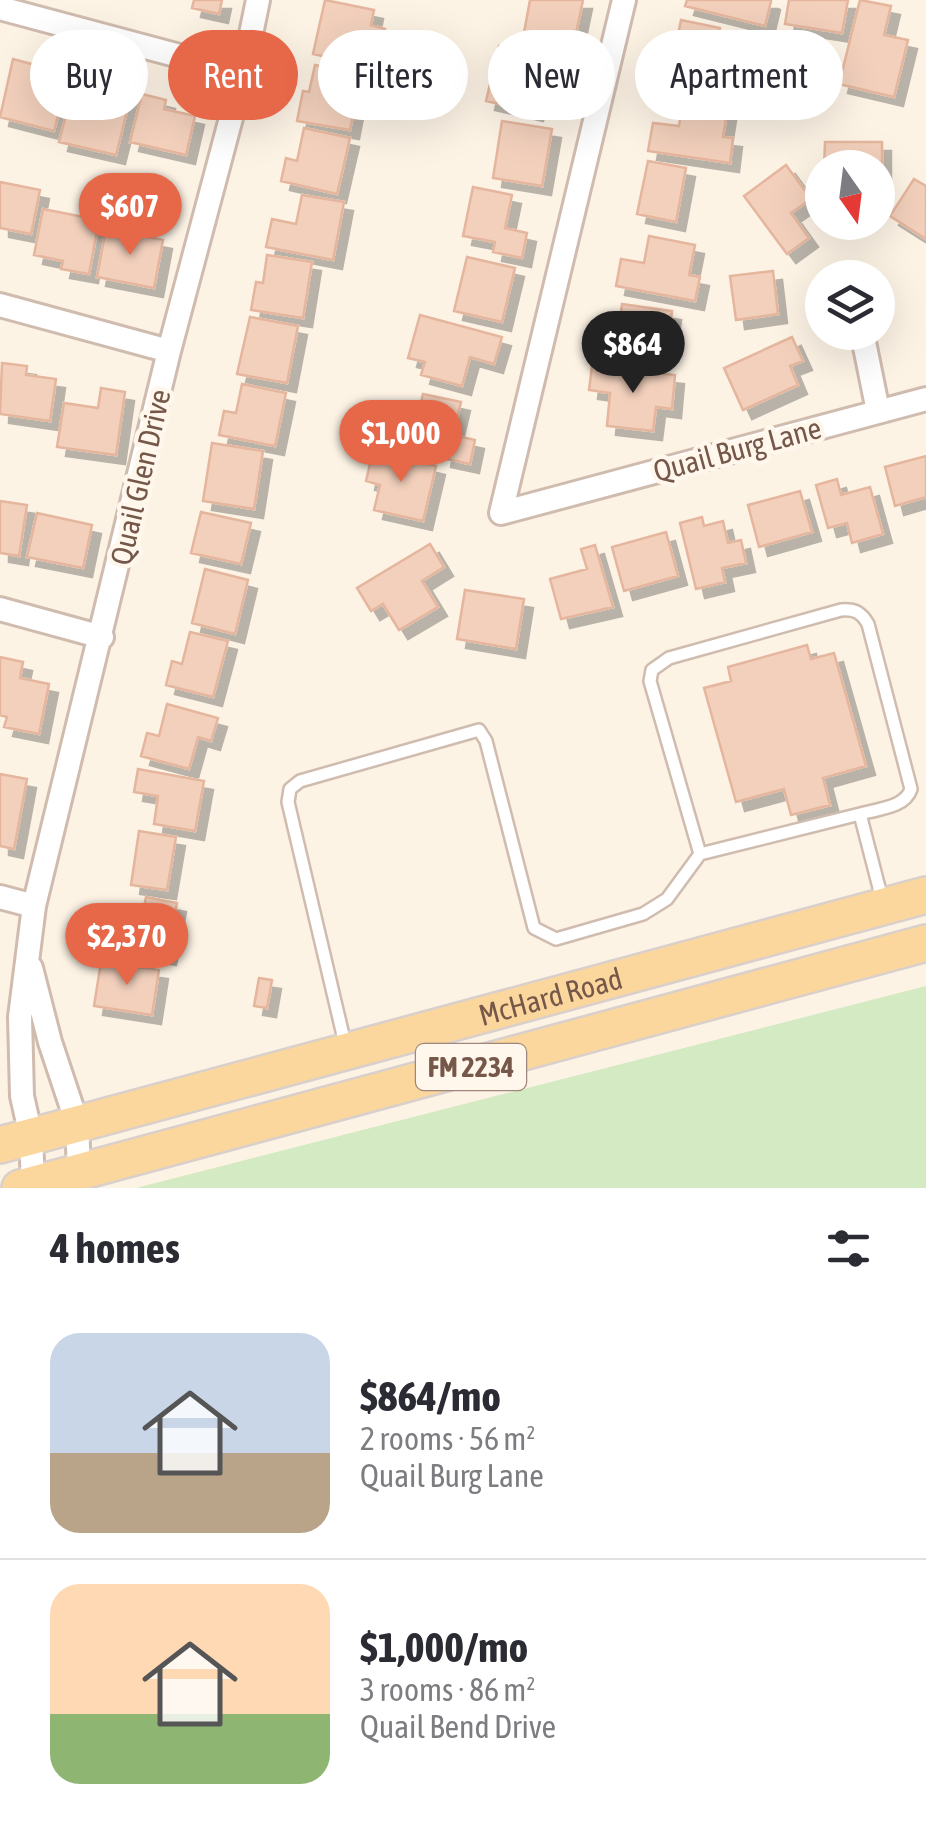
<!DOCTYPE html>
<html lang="en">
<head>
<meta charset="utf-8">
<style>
	:root { --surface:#fff; --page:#f2f2f3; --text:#2b2b33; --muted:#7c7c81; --line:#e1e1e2; --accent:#e76849 }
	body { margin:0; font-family:"Asap Condensed",sans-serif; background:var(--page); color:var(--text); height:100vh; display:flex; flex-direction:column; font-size:38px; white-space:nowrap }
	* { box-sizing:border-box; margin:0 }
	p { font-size:32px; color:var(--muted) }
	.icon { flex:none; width:55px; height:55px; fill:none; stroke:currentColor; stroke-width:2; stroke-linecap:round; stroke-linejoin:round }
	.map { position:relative; height:1188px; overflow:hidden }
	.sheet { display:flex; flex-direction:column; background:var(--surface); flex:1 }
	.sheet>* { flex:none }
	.hud { position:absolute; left:30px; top:30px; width:868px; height:90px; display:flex; gap:20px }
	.needle { width:65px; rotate:166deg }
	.fabs { position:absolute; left:805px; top:150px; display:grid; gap:20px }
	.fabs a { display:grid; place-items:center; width:90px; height:90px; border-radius:50%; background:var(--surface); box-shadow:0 10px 40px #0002; font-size:50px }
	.price { position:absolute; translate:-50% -85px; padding:0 22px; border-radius:35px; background:var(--accent); color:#fff; font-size:32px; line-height:65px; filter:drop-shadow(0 2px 5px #0008) }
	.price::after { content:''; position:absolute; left:50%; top:60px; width:30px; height:22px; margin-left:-15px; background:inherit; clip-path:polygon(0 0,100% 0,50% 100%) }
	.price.current { background:#222; color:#fff }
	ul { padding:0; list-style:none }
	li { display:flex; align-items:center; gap:30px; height:250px; padding:0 50px }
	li+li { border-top:2px solid var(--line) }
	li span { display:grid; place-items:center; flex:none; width:280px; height:200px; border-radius:30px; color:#555 }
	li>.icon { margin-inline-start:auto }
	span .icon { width:120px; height:120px; fill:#fffc; stroke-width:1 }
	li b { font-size:42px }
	h2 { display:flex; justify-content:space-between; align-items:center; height:120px; padding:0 50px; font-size:42px }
	.chip { padding:0 35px; border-radius:45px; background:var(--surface); box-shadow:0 10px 40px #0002; font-size:35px; line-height:90px }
	.chip.current { background:var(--accent); color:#fff }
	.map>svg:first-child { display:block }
	.green { fill:#d4eac3 }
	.building { fill:#f2d0bc; stroke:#e5b69d; stroke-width:2.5; filter:url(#shadow) }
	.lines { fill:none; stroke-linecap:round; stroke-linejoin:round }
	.lane-casing { stroke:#d0bcae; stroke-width:16 }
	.street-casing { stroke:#d0bcae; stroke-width:28 }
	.primary-casing { stroke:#d9d0cc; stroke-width:40 }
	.lane { stroke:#fff; stroke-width:11 }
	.street { stroke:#fff; stroke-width:22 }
	.primary { stroke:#fbd69d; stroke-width:35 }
	.labels { text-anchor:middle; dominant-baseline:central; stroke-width:9; stroke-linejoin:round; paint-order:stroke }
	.shield { fill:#fff7ec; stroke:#9f887b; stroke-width:2.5 }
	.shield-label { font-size:28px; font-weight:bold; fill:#76584a }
	.street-label { font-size:30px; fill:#76584a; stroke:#fff7ec }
</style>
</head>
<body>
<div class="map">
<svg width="926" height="1188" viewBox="0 0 926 1188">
	<defs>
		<filter id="shadow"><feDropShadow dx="9" dy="9" stdDeviation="0" flood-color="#0004"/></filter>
	</defs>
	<rect width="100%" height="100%" fill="#fcf3e5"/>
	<path class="green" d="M926,986V1188H136Z"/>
	<path class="building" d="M194,0H222L219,14L192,8Z
		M325,0L374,10L371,25L385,29L380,53L363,50L360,64L313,54Z
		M530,0H583L573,48L523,38Z
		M687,0H769L771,1L765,26L685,6Z
		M789,0H848L842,33L785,24Z
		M860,0L891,6L884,35L908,40L894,97L839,84Z
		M681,20L720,28L710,81L670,74Z
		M499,46L569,61L561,94L540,89L534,112L486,101Z
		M13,59L39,66L36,77L66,85L54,131L0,117Z
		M315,65L361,73L350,130L297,121L303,91L309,92Z
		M105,85L132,91L116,155L59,142L70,100L100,107Z
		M142,94L166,100L164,109L195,116L186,155L130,142Z
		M683,99L728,105L723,137L733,138L730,163L648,151L653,123L679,126Z
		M502,121L552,129L542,186L493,178Z
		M304,128L350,138L337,194L281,181L286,158L297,161Z
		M825,142H882V194H878V168H824Z
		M648,161L686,168L676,222L637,214Z
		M786,165L811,199L791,213L809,238L787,254L744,196Z
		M914,179L926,186V239L890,216Z
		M0,182L40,190L31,234L0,228Z
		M473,187L512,195L505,228L527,233L522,258L493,252L495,242L463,236Z
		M302,195L344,202L333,260L266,247L272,219L296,224Z
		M43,209L99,220L89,274L61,269L63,261L34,255Z
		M106,229L163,240L154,288L97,277Z
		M649,236L695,245L689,275L700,277L695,301L616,286L621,259L644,263Z
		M267,255L312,262L303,318L251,310L256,282L263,283Z
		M467,257L515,268L502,322L454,311Z
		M773,271L778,314L736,320L730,276Z
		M622,304L672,311L668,343L646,340L643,357L597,351L601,324L619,326Z
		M420,315L502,337L494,364L470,357L462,386L421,375L425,362L408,358Z
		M250,317L298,326L287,383L237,374Z
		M792,337L803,361L790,366L798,385L743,410L724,368Z
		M2,363L27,366L26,375L56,379L50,421L0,414Z
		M592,366L675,375L672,409L656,407L653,431L607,426L610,393L589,390Z
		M242,384L286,393L275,446L219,435L224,411L236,413Z
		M101,388L125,392L116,455L57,447L64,403L98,408Z
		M423,394L461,402L453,435L475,440L470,464L442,458L444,448L412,441Z
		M212,443L263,451L254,509L203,501Z
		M373,451L436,466L423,521L374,510L380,485L366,481Z
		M926,456V497L895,506L885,467Z
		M837,479L841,495L870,487L883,534L852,543L847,523L828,528L816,485Z
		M800,491L812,532L759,547L748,505Z
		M0,501L27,505L19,556L0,553Z
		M201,512L251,523L241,564L191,553Z
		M37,513L92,525L83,568L27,557Z
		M702,517L704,526L723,521L728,543L741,540L746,563L722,568L725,582L696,589L680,523Z
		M666,532L678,576L624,591L612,547Z
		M430,544L444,567L422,581L438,607L399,630L383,604L371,611L357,588Z
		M595,545L613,607L561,619L550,579L587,569L581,549Z
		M205,569L248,580L235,634L192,623Z
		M465,590L524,599L516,649L457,639Z
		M190,632L228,641L213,697L166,685L172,661L182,664Z
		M807,645L811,659L834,653L866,766L823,778L830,805L791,815L784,789L736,802L704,688L731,681L728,667Z
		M0,657L23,662L20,678L49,684L39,734L4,727L7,717L0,715Z
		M167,704L218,718L211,741L198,737L189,769L141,756L147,733L159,736Z
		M138,769L204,781L195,831L154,824L158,796L134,792Z
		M0,774L27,779L14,849L0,846Z
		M139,831L176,837L167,890L131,885Z
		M146,897L177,903L167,956L103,944L108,917L141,923Z
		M101,962L159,970L152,1015L94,1006Z
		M259,978L272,980L267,1008L254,1006Z"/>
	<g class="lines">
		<defs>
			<path id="lane" d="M860,814L700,854L650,681L652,670L669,658L841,610C855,609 861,612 868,624L911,789C905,808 877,809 860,814L883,903
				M346,1048L288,802L290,789L300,781L479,730L486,741L534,928L556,939L643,914L667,899L700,854"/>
			<path id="street" d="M624,0L501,513L926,399
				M0,8L243,73
				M0,305L169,351
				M862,332L878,411
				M0,609L102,637
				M0,897L34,906
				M31,968L50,1042L77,1123L79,1172
				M33,1185L31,1136L22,1096L20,1017L34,906L169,351L243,73L258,0"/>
			<g id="primary">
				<path id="s1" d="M0,1145L926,895"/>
				<path d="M20,1188L926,943"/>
			</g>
		</defs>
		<use href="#lane" class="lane-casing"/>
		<use href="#street" class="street-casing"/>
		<use href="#primary" class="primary-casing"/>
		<use href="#lane" class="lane"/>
		<use href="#street" class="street"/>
		<use href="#primary" class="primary"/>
	</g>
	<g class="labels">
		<rect class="shield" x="416" y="1044" width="110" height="46" rx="8"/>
		<g class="shield-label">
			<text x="471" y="1067">FM 2234</text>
		</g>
		<g class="street-label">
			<text transform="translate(737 449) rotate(-15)">Quail Burg Lane</text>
			<text transform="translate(140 477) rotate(-77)">Quail Glen Drive</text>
			<text stroke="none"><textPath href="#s1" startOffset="570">McHard Road</textPath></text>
		</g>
	</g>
</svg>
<div class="fabs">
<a><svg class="needle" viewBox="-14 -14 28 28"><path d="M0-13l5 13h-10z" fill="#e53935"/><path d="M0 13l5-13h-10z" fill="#7c7c81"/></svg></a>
<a><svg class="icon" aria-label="layers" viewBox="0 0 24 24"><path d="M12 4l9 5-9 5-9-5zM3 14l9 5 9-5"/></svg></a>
</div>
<b class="price" style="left:130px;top:258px">$607</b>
<b class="price current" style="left:633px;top:396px">$864</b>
<b class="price" style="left:401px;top:485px">$1,000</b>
<b class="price" style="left:127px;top:988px">$2,370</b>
<div class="hud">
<a class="chip">Buy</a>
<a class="chip current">Rent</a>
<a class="chip">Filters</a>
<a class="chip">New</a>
<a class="chip">Apartment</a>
</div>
</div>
<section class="sheet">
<h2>4 homes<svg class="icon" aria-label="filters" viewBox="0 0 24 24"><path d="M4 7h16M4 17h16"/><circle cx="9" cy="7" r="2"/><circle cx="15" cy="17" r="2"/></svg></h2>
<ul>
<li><span style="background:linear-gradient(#c9d6e8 60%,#b9a48a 0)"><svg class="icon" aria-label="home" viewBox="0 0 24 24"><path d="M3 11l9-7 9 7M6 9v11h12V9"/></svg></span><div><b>$864/mo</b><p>2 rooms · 56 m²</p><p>Quail Burg Lane</p></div></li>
<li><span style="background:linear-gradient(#ffd9b3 65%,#8fb573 0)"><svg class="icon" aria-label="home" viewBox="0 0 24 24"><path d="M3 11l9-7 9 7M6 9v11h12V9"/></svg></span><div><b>$1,000/mo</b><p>3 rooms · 86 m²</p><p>Quail Bend Drive</p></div></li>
</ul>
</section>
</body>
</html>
